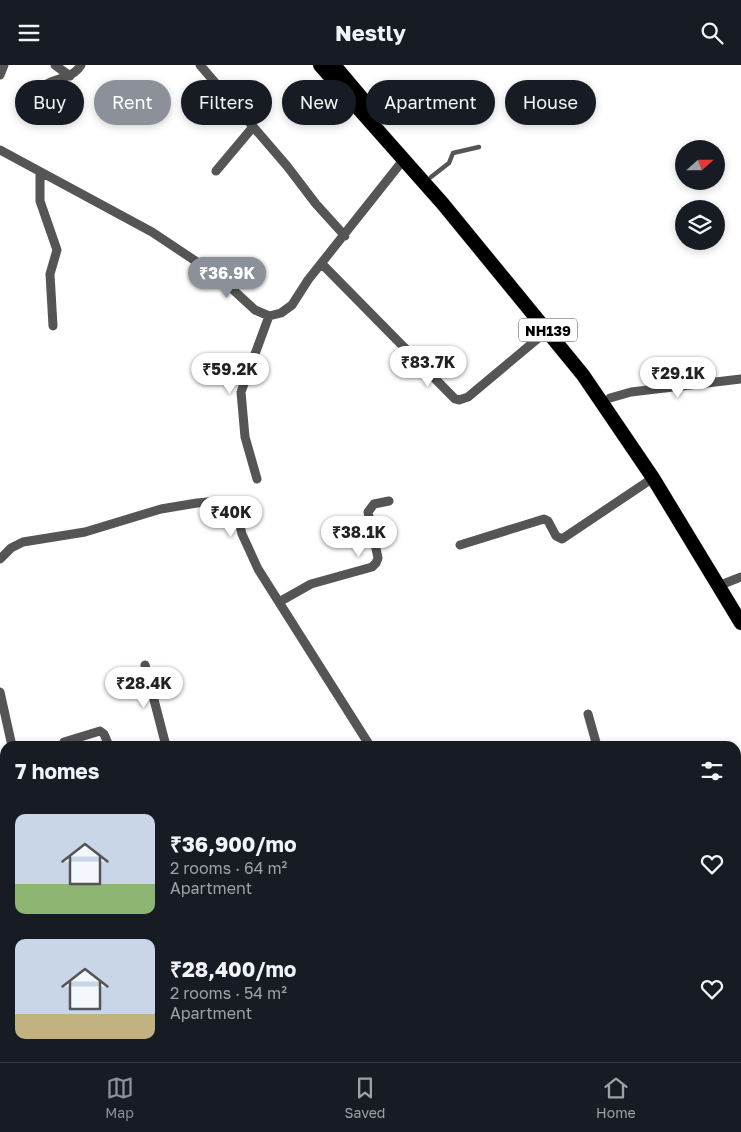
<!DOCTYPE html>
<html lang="en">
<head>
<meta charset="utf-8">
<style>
	:root { --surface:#171b24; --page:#242831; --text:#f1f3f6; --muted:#9ea1a6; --line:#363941; --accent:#8c9099 }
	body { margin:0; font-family:"Golos Text",sans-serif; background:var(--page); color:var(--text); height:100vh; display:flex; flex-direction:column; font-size:19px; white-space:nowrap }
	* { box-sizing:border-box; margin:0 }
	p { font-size:16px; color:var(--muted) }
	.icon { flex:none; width:28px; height:28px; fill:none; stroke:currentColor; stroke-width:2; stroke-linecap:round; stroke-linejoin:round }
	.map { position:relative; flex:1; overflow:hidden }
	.drawer { position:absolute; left:0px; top:676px; width:741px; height:321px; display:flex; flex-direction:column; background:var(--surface); border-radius:15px 15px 0 0; box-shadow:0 2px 8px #0003 }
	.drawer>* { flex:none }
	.top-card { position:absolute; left:15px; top:15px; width:711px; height:45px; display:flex; gap:10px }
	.needle { width:32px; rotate:69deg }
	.tools { position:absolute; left:675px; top:75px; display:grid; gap:10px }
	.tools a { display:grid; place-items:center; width:50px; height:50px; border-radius:50%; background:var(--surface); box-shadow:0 2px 8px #0003; font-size:25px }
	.price { position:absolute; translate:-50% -42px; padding:0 11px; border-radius:18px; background:#fff; color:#222; font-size:16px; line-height:32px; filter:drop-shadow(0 1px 2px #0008) }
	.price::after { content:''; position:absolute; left:50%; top:30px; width:15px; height:11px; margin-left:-8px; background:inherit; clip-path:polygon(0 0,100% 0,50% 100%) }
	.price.selected { background:var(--accent); color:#fff }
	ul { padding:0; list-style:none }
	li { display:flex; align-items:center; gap:15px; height:125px; padding:0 15px }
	li span { display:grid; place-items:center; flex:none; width:140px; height:100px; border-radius:10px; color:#555 }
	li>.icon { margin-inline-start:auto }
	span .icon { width:60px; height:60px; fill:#fffc; stroke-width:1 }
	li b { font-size:21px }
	h2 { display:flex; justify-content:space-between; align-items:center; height:60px; padding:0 15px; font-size:21px }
	.pill { padding:0 18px; border-radius:22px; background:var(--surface); box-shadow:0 2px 8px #0003; font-size:18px; line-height:45px }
	.pill.selected { background:var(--accent); color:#fff }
	header { display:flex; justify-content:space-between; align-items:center; height:65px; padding:0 15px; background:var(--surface); font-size:22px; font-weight:700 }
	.tab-bar { display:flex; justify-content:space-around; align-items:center; height:70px; border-top:1px solid var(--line); background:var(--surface); font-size:14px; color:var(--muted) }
	.tab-bar a { display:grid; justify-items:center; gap:2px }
	.tab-bar .selected { color:var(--accent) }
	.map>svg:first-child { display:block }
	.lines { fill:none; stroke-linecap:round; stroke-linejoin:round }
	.trunk-casing { stroke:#dbdbdb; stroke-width:15 }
	.service { stroke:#555; stroke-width:4.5 }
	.minor { stroke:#555; stroke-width:9 }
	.trunk { stroke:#000; stroke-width:14 }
	.labels { text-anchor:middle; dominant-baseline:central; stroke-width:4; stroke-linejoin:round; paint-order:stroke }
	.shield { fill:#fff; stroke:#4c4c4c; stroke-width:1 }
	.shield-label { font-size:14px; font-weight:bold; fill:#000 }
</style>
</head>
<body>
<header><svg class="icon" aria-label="menu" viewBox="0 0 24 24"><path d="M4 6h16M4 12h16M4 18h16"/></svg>Nestly<svg class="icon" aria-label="search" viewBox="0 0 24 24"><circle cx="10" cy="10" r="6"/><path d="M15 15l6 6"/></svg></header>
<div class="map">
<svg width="741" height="997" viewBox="0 0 741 997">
	<rect width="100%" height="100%" fill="#fff"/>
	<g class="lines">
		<defs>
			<path id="trunk" d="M320,0L443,139L583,310L653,413L741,558
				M334,0L372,45"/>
		</defs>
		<use href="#trunk" class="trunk-casing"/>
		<path class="service" d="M431,112L449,98L453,88L479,82"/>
		<path class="minor" d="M55,0L70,11
			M200,0L287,101L316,139L345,171
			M0,10L4,0
			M42,22C55,12 72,15 81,0
			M0,85L152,167L218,211L255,245L269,251L281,248L292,240L308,215L404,94
			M216,106L253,62
			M40,107V136L57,185L50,209L53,261
			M322,199L455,334L459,335L468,332L548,265
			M610,333L631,327L741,314
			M257,414L245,372L241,327L269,251
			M460,480L544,454L548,456L556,471L562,474L653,413
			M0,494L11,483L23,477L85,467L161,444L197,438L218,436L228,438L236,444L242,469L258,504L370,681
			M718,521L741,512
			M279,537L311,519L372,502L376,498L378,493L368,447L374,439L389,436
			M145,600L166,681
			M0,627L12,681
			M588,649L597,681
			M62,681L64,677L100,666L104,669L109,681
			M0,727L5,726
			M736,769L741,768
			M736,890L741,889
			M0,951L5,950
			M736,967L741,965
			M157,992V997
			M367,992L369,997
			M474,997L502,993L527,997
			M546,997L557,992"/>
		<use href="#trunk" class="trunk"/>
	</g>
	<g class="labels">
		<rect class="shield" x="519" y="253.5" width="58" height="23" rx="4"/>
		<g class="shield-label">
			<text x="548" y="265">NH139</text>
		</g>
	</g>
</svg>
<div class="tools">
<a><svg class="needle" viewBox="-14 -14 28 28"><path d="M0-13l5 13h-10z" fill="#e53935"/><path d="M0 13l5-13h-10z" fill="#9ea1a6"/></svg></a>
<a><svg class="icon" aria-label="layers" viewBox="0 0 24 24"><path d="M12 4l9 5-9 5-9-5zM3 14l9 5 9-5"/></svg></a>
</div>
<b class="price selected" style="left:227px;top:234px">₹36.9K</b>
<b class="price" style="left:428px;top:323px">₹83.7K</b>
<b class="price" style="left:230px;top:330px">₹59.2K</b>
<b class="price" style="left:678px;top:334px">₹29.1K</b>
<b class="price" style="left:231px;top:473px">₹40K</b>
<b class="price" style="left:359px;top:493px">₹38.1K</b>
<b class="price" style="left:144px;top:644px">₹28.4K</b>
<div class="top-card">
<a class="pill">Buy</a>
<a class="pill selected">Rent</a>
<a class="pill">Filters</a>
<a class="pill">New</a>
<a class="pill">Apartment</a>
<a class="pill">House</a>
</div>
<section class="drawer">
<h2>7 homes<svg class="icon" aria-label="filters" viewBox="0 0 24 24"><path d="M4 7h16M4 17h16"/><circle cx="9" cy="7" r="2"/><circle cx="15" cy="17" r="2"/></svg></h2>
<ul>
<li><span style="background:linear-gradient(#c9d6e8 70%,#8fb573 0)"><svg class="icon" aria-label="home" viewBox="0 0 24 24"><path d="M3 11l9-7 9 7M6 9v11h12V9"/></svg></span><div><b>₹36,900/mo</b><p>2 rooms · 64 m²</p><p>Apartment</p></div><svg class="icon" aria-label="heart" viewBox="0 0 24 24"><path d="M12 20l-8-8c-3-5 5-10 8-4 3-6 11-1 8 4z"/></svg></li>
<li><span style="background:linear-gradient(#c9d6e8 75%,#c2b280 0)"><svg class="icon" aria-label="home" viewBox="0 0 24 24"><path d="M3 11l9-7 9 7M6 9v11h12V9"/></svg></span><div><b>₹28,400/mo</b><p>2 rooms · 54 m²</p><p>Apartment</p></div><svg class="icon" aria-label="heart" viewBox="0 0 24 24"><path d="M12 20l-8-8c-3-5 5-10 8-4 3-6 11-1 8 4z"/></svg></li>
</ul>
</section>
</div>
<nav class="tab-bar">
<a class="selected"><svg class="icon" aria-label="map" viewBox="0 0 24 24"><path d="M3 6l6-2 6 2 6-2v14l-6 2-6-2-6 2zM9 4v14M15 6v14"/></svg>Map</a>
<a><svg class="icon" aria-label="saved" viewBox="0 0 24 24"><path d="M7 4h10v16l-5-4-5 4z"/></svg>Saved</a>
<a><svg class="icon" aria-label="home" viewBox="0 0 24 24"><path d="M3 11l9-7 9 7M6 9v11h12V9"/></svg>Home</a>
</nav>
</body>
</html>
